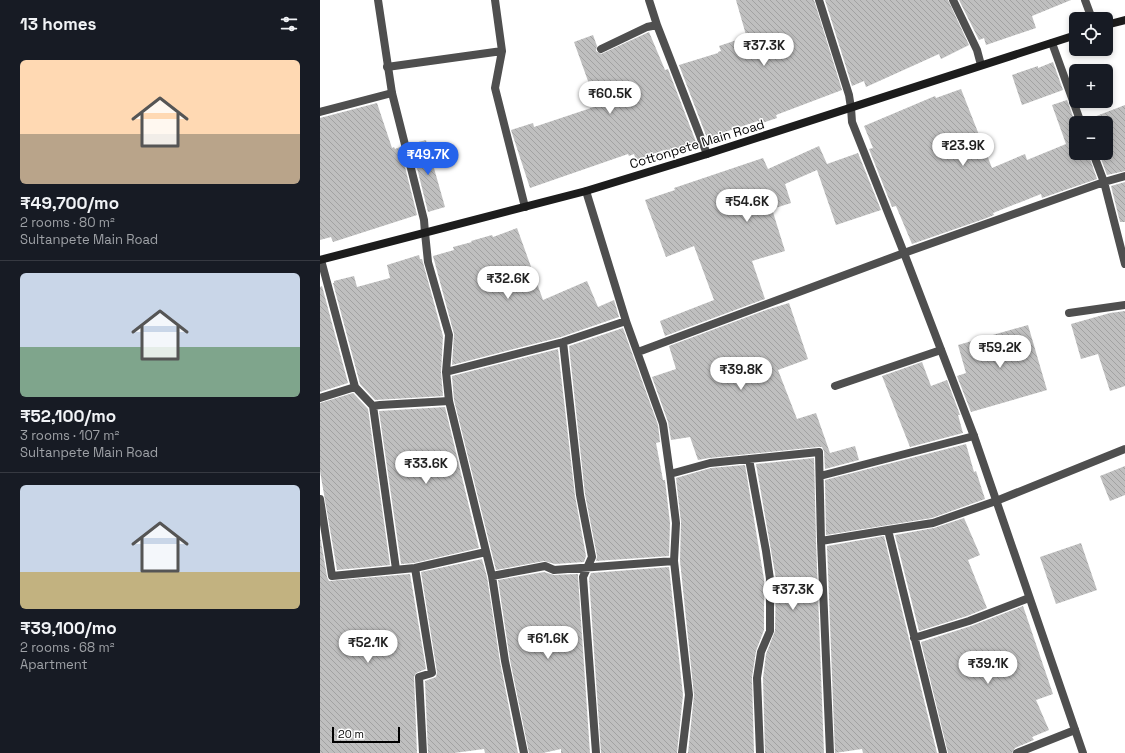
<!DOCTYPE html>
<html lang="en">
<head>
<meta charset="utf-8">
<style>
	:root { --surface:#171b24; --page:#20242c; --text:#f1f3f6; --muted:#9ea1a6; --line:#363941; --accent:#2563eb }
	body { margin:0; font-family:"Space Grotesk",sans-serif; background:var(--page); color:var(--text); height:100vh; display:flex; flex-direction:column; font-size:15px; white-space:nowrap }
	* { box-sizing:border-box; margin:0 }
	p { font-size:13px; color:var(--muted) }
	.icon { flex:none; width:22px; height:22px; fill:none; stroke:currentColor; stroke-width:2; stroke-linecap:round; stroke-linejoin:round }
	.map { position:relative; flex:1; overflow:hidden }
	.side { display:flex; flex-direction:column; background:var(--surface); width:320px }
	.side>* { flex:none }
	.buttons { position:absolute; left:749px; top:12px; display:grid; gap:8px }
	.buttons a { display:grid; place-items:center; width:44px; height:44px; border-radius:6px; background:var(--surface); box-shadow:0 2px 6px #0003; font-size:20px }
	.scale { position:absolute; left:12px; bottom:10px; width:68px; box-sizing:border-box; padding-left:4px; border:2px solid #000; border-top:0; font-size:11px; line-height:14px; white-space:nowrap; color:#000; -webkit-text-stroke:3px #fff; paint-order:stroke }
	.price { position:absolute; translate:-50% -34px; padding:0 9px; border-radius:14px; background:#fff; color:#222; font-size:13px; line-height:26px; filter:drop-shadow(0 1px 2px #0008) }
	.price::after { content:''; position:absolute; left:50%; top:24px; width:12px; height:9px; margin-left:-6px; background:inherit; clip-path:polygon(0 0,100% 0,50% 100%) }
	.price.active { background:var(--accent); color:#fff }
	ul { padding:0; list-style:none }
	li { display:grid; align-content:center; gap:8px; height:212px; padding:0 20px }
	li+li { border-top:1px solid var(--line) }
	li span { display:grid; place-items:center; height:124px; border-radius:6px; color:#555 }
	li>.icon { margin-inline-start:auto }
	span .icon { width:72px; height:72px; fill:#fffc; stroke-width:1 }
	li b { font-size:17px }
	h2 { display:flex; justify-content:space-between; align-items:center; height:48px; padding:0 20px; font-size:17px }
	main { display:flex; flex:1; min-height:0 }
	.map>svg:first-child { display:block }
	.building { fill:url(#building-back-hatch) }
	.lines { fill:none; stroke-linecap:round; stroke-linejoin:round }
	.minor { stroke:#4f4f4f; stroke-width:8 }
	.tertiary { stroke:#4f4f4f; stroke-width:8 }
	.secondary { stroke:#1c1c1c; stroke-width:8 }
	.labels { text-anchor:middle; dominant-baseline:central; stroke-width:3; stroke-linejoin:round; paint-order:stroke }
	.street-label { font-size:13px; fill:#000; stroke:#fff }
</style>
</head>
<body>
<main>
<section class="side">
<h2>13 homes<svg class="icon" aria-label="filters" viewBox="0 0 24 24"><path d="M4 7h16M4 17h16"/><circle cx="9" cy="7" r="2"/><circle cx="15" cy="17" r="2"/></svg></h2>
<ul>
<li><span style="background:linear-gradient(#ffd9b3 60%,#b9a48a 0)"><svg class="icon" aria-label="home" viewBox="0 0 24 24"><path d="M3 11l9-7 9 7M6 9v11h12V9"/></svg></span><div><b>₹49,700/mo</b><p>2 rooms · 80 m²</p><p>Sultanpete Main Road</p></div></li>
<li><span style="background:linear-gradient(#c9d6e8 60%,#7fa58c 0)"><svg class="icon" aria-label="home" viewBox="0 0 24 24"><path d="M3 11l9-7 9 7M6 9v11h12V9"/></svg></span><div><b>₹52,100/mo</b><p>3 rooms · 107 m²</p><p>Sultanpete Main Road</p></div></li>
<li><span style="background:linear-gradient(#c9d6e8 70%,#c2b280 0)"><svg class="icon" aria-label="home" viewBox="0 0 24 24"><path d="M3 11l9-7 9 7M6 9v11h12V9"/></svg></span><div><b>₹39,100/mo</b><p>2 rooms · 68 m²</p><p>Apartment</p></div></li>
</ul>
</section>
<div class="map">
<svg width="805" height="753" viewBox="0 0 805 753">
	<defs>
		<pattern id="building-back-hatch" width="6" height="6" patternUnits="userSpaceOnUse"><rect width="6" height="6" fill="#bfbfbf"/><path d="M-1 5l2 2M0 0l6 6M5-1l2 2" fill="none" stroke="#a2a2a2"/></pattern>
	</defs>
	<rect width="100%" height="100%" fill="#fff"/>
	<path class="building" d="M416,0H494L522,90L456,115L457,118L439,124L438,121L387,138L359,65L398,53V52L401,51L399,46L423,38L422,36L426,35Z
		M505,0H628L649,45L621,59L619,54L546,87L544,81L532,86Z
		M639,0H751L712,16L716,28L666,45L664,38L659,40Z
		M329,32L345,70L348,69L376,142L346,154L344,150L316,160L314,154L309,156L308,154L210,188L191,130L213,123L214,127L277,106L254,42L273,35L277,46L276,51L281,54Z
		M733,62L743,90L702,105L692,75L718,66V68Z
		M641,89L672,168L705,154L707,160L746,144L732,105L747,100L756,125V153H768L777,179L722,198L721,194L673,213L674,215L664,219L592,244L576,206L572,207L549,149L553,148L544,126L615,96L616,98Z
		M57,103L72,148L74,147L75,149L80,147L97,215L13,242L11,237L0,240V118Z
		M805,105V171L787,175L779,153H786V123H766V120Z
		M106,140L125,207L108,212L91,144Z
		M499,146L507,164L538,153L561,210L516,225L497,170L465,184L471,203L452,209L465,251L432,261L445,299L345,336L340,321L394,300L374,246L346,257L325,200L355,190L354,188L443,158L448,169Z
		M805,182V222H800L791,186Z
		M197,228L223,300L267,281L278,307L294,300L299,317L241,337L132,365L134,334L113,256L134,250L133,247L152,242L151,241L172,235L173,237Z
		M99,255L100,259H102L123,336L121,372L123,396L55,400L40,384L13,283H14V281L34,276L37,287L70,278L67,265Z
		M2,286L28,383L0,392V287Z
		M469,303L488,359L458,370L477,419L496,413L510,453L535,446L539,460L505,469L504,451L502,447H498L389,458L378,460L370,437L351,440L348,422L332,377L356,369L349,346L449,309Z
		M805,311V386L790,391L778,354L761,359L751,324L790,313Z
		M708,325L727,390L651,412L637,376L646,373L638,345Z
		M303,328L338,425L340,442L336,443L343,480H345L350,523L349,556L276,561L277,556L265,494L249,346Z
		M238,349L255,496L266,556L264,562L235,564L224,561L176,570L134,400L132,376Z
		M602,362L611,386L627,380L640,415H638L643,433L590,447L562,376Z
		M33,393L48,409L70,565L17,570L0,471V403Z
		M125,407L159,548L94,563L81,564L59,411Z
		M646,444L654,472L656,471L665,499L612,518L506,535L505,480Z
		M494,458L496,541L504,753H445L443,678L446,654L455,631L456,579L436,464Z
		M425,465L444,579V630L436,651L432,677L434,753H368L374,695L360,561L361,522L356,478L391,468Z
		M805,466V495L790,501L780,476Z
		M644,518L660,555L648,560L667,608L647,616L599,631L575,535L614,528Z
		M0,535L7,577L9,581L90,574L106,669L96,673L94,677L97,753H0Z
		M564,536L589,639L617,753H543L542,749L515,753L507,546Z
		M761,543L777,590L736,604L720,557Z
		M162,559L167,577L180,662L198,753H165L164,749L134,753H108L105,681L116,677L117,672L101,572Z
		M349,567L363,695L357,753H281L269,578L271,573Z
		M224,572L234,575L258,574V577L270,753H241V749L223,753H209L190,660L178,580Z
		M703,606L733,694L716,700L729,730L712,737L714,740L695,748L692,753H628L601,642L651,626Z"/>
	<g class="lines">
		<path class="minor" d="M175,0L182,51L175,88L205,207
			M329,0L337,25L387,154
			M499,0L529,95L531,108
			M633,0L657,50L661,65
			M765,0L772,19
			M732,43L761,123
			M281,49L327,27L337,25
			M67,67L182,51
			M0,112L72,93
			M773,153L784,182L805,264
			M266,191L306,321
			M105,233L108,262L129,335L126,372L129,401L172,576L185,661L204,753
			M1,260L35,387L53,406L76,569
			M749,313L805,305
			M243,342L260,495L272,557L263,577L276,753
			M318,352L584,253L784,182L805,176
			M126,372L243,342L306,321L343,424L350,474L356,523L354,561L369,695L362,753
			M515,386L621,350
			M0,398L35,387
			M53,406L60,405L129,401
			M429,459L446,551L450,579V631L441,652L437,678L440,753
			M350,474L390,463L499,452L501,541L510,753
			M500,476L654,436
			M0,499L12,576L95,568L166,552
			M501,541L568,530
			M95,568L112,673L99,677L103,753
			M172,576L225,566L234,570L354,561
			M594,638L649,621L709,598
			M623,753L568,530L613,523L676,501L805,449
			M697,753L755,730"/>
		<path class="tertiary" d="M58,0L72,93L104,220L105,233
			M531,108L532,122L584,253L654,436L763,753"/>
		<path class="secondary" d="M786,25L805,20
			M0,260L266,191L387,154L756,35"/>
	</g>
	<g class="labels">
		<g class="street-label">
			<text transform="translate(377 144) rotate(-17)">Cottonpete Main Road</text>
		</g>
	</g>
</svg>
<div class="buttons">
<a><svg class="icon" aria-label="locate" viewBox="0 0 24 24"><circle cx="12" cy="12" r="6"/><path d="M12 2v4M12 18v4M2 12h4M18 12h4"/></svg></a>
<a>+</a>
<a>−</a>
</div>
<div class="scale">20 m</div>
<b class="price" style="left:444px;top:67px">₹37.3K</b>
<b class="price" style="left:290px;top:115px">₹60.5K</b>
<b class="price" style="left:643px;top:167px">₹23.9K</b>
<b class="price active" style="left:108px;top:176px">₹49.7K</b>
<b class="price" style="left:427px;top:223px">₹54.6K</b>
<b class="price" style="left:188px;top:300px">₹32.6K</b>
<b class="price" style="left:680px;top:369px">₹59.2K</b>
<b class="price" style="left:421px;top:391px">₹39.8K</b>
<b class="price" style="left:106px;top:485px">₹33.6K</b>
<b class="price" style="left:473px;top:611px">₹37.3K</b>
<b class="price" style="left:228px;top:660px">₹61.6K</b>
<b class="price" style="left:48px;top:664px">₹52.1K</b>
<b class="price" style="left:668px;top:685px">₹39.1K</b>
</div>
</main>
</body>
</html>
